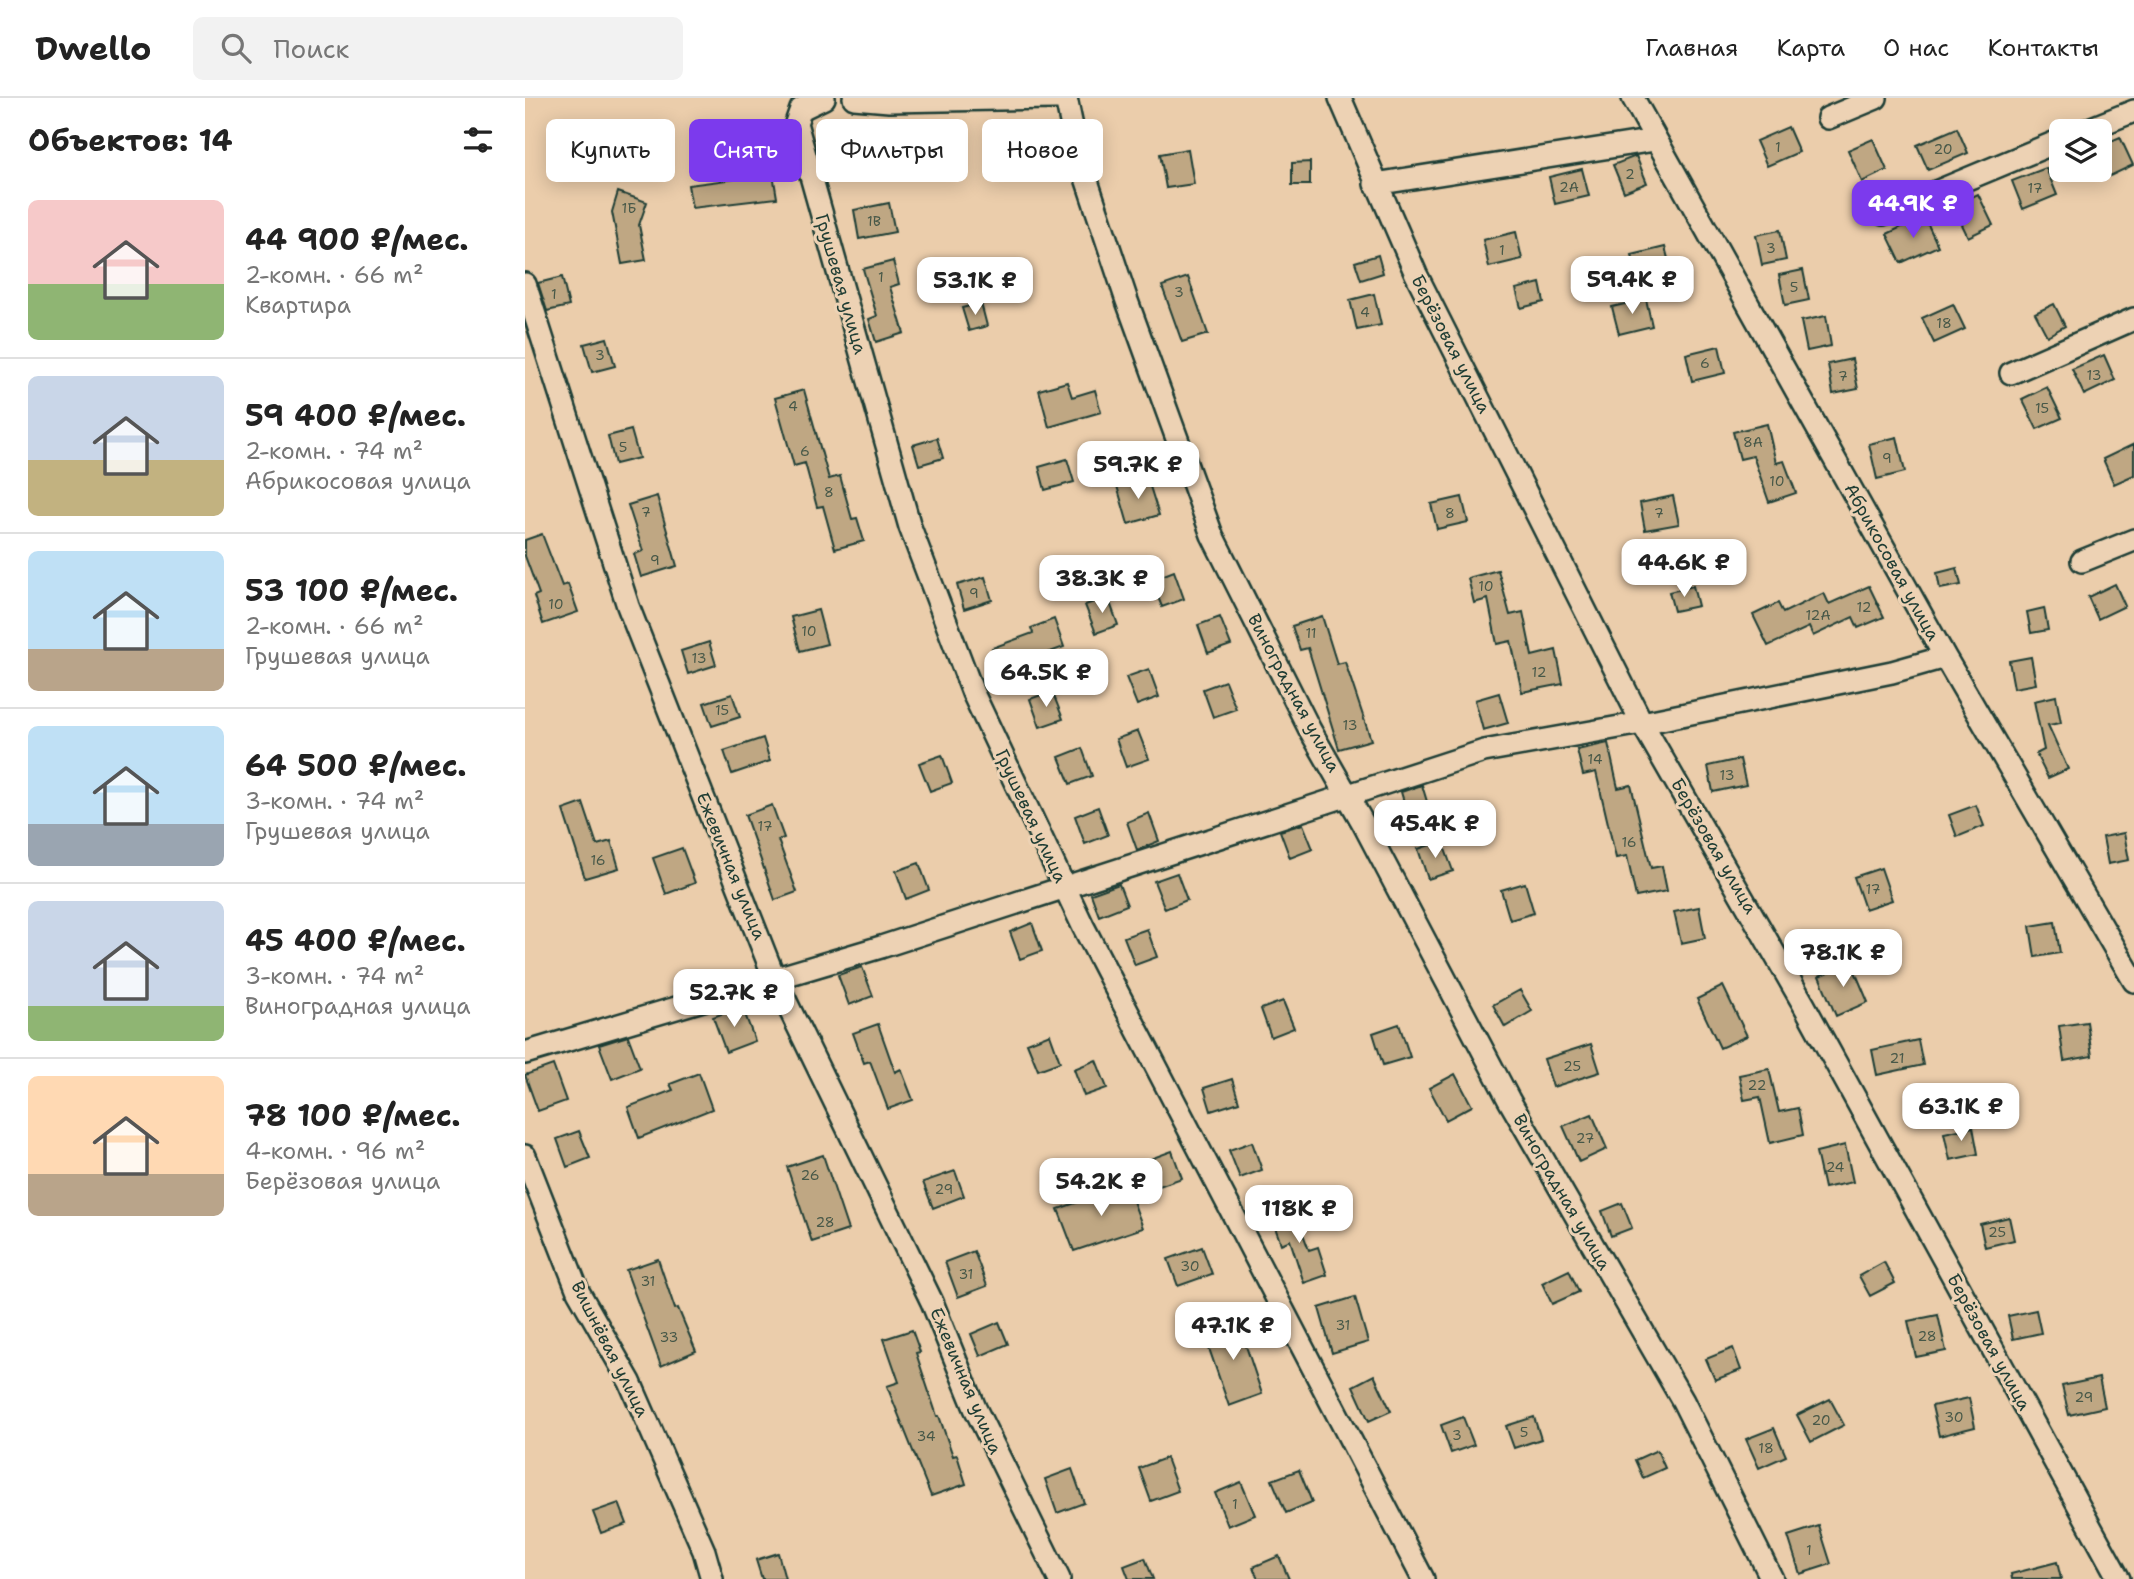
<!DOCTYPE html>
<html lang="ru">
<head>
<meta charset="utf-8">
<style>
	:root { --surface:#fff; --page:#f2f2f2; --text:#222; --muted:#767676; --line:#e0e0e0; --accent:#7c3aed }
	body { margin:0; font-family:"Shantell Sans",sans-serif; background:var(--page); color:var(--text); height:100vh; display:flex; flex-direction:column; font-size:26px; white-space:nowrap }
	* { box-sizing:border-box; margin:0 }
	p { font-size:23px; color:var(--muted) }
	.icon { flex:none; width:38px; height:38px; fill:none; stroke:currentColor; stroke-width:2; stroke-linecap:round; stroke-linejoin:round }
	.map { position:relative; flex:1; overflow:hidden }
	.drawer { display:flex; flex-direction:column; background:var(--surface); width:525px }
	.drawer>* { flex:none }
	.guide { position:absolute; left:21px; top:21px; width:665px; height:63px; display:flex; gap:14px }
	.tools { position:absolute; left:1524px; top:21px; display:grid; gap:14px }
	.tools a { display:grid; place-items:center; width:63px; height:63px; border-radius:10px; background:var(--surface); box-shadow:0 4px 18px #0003; font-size:35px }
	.price { position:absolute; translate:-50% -60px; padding:0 16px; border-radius:14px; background:#fff; color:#222; font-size:23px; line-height:46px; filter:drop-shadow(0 2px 4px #0008) }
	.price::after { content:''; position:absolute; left:50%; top:42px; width:21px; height:16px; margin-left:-10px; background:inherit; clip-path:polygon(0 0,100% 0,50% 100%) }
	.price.current { background:var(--accent); color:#fff }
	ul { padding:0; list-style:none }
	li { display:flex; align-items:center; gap:21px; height:175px; padding:0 28px }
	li+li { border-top:2px solid var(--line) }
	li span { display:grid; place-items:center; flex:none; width:196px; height:140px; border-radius:10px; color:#555 }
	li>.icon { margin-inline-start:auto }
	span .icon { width:84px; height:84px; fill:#fffc; stroke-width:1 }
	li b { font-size:30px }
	h2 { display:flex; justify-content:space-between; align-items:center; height:84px; padding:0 28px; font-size:30px }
	.chip { padding:0 24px; border-radius:10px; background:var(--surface); box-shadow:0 4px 18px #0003; font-size:24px; line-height:63px }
	.chip.current { background:var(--accent); color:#fff }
	header { display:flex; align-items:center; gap:42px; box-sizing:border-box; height:98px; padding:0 35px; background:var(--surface); border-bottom:2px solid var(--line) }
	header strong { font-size:33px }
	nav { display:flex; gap:38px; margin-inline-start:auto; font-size:24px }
	.search { width:490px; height:63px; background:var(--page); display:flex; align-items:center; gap:18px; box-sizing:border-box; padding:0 24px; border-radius:10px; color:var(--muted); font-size:26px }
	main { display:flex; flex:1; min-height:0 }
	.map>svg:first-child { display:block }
	.building { fill:#bfa783; stroke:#1f3d34; stroke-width:2 }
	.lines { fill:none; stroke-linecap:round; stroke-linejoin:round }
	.minor-casing { stroke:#1f3d34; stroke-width:26 }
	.minor { stroke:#edd2b4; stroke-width:21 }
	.labels { text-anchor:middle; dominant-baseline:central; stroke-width:6; stroke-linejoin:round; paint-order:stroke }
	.number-label { font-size:14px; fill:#475848 }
	.street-label { font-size:18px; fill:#1f3d34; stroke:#edd2b4 }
</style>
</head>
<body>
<header>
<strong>Dwello</strong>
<div class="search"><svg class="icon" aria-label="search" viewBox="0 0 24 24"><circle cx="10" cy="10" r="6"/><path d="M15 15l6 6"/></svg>Поиск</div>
<nav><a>Главная</a><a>Карта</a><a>О нас</a><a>Контакты</a></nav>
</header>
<main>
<section class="drawer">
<h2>Объектов: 14<svg class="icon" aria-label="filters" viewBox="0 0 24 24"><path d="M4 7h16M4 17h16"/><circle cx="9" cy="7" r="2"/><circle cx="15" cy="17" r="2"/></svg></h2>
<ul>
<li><span style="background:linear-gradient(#f6c9c9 60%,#8fb573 0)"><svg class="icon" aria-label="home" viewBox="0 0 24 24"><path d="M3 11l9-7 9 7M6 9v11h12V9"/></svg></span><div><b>44 900 ₽/мес.</b><p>2-комн. · 66 m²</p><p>Квартира</p></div></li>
<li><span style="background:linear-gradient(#c9d6e8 60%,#c2b280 0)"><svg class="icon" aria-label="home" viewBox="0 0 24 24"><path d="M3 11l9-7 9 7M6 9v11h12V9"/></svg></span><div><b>59 400 ₽/мес.</b><p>2-комн. · 74 m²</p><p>Абрикосовая улица</p></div></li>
<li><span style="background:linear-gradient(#bfe0f5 70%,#b9a48a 0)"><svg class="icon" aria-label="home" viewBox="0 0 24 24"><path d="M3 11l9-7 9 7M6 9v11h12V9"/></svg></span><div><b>53 100 ₽/мес.</b><p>2-комн. · 66 m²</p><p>Грушевая улица</p></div></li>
<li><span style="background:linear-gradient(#bfe0f5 70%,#9aa5b1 0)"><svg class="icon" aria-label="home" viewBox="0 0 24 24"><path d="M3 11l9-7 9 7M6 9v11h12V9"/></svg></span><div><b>64 500 ₽/мес.</b><p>3-комн. · 74 m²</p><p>Грушевая улица</p></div></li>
<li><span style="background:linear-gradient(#c9d6e8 75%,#8fb573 0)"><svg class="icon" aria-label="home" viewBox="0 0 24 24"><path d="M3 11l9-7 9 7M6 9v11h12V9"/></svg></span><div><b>45 400 ₽/мес.</b><p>3-комн. · 74 m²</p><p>Виноградная улица</p></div></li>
<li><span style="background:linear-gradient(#ffd9b3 70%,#b9a48a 0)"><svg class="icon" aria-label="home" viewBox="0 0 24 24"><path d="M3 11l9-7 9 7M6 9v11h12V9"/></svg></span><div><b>78 100 ₽/мес.</b><p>4-комн. · 96 m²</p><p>Берёзовая улица</p></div></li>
</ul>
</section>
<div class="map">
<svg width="1609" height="1481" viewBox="0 0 1609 1481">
	<rect width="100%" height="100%" fill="#ebcdab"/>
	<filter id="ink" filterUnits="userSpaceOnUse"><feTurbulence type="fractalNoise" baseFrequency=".0143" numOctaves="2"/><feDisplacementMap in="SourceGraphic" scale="14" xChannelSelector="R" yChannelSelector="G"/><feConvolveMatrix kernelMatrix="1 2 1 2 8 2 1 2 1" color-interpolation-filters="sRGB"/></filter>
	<g filter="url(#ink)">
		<path class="building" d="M1263,29L1274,54L1242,68L1231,43Z
			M1432,30L1443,55L1403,72L1392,47Z
			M1595,39L1608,67L1585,78L1575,57V48Z
			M1348,41L1362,72L1337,84L1323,52Z
			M663,51L669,86L641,90L635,56Z
			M1111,58L1122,85L1099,94L1088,67Z
			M785,64V87H767V65Z
			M1521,70L1532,97L1498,111L1487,83Z
			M1057,71L1064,98L1030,106L1024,79Z
			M248,76L252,100L167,110L163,87Z
			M93,94L122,104L114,127L121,162L97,166L87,114Z
			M1453,96L1468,127L1443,139L1428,108Z
			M364,105L370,134L334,141L329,112Z
			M1399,118L1413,148L1376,165L1362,136Z
			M1255,132L1261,162L1237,167L1231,137Z
			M991,134L997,161L964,169L958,142Z
			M1140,149L1147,176L1113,184L1107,157Z
			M853,157L858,175L836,182L830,164Z
			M368,163L374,186L365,189L379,235L351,244L344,221L352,218L338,171Z
			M1278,172L1284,202L1260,207L1254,177Z
			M37,179L44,208L22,213L13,185Z
			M663,179L683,236L657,244L637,188Z
			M1015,185L1019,204L996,210L991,191Z
			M849,196L856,227L832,232L825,202Z
			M1121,201L1127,228L1094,236L1087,209Z
			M456,205L462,228L444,233L437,210Z
			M1428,206L1440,231L1409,245L1397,220Z
			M1529,206L1540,228L1522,238L1510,215Z
			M1301,218L1306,248L1282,253L1276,223Z
			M82,240L90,268L67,274L59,246Z
			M1194,248L1200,275L1167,283L1161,256Z
			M1579,257L1590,282L1559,297L1547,271Z
			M1327,261L1333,291L1308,296L1303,266Z
			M542,284L547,299L570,292L576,314L524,329L514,292Z
			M1522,289L1537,320L1512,331L1497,301Z
			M279,292L304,381L315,378L327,421L332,420L339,443L310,451L298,408L292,409L280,365L269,368L250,300Z
			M1242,326L1251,365L1259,363L1271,395L1244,404L1228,358L1215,361L1208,334Z
			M106,332L114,360L90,366L83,338Z
			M1372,339L1380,374L1352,381L1344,346Z
			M412,340L418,360L394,367L388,347Z
			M1609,346V377L1589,386L1578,361Z
			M542,361L549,384L520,392L514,369Z
			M622,379L634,417L603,426L592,388Z
			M132,398L152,468L116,479L109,456L118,453L103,407Z
			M1148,398L1154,426L1120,432L1115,405Z
			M937,399L943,424L912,431L906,406Z
			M17,436L37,488L43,486L53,514L18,526L9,498L14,496L0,458V442Z
			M1432,470L1436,487L1415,491L1412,475Z
			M973,472L985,517L998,514L1007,558L1031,552L1038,586L997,594L986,543L972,546L963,501L949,505L943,480Z
			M649,473L659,501L637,509L626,482Z
			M460,479L467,502L439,511L432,487Z
			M1590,486L1600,508L1573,521L1563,499Z
			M1168,488L1173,508L1149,513L1144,494Z
			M1344,488L1359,519L1333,530L1328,519L1288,538L1284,529L1243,548L1228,517L1253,505L1258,515L1299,495L1304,506Z
			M583,499L593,527L571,535L560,507Z
			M1519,510L1523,532L1506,535L1502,514Z
			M293,512L302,546L275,553L266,519Z
			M797,518L812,566L820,564L846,642L814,651L783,550L775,552L767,528Z
			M695,519L706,547L683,555L673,527Z
			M529,521L539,549L498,564L500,570L477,578L467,550L508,535L506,530Z
			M184,544L191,567L163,576L156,553Z
			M1506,559L1511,586L1489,590L1484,563Z
			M624,571L634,599L612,607L601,579Z
			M700,583L711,611L688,619L678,591Z
			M527,593L538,621L515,629L505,601Z
			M974,595L983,625L958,632L950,602Z
			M207,596L215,619L187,628L179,605Z
			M1531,598L1536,625L1523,627L1543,671L1523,680L1511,656L1519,652L1509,603Z
			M613,633L624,661L601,669L591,641Z
			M238,640L245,663L207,676L199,653Z
			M1083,645L1093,690L1106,687L1126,770L1137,768L1142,793L1111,799L1102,758L1091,760L1071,674L1058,677L1052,652Z
			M557,650L567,678L545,686L534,659Z
			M417,657L427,685L405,693L394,665Z
			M1215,661L1221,687L1188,694L1183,668Z
			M897,687L903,707L882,714L876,694Z
			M58,705L72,747L86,743L94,770L60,780L38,712Z
			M247,707L259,740L253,742L272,794L250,802L220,717Z
			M1451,707L1459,728L1432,739L1424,717Z
			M573,709L583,737L560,746L550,718Z
			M624,715L634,743L612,752L602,724Z
			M778,726L788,751L765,760L755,733Z
			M1599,735L1604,762L1583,766L1578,739Z
			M917,743L928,773L903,781L893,751Z
			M157,750L170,785L141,796L128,760Z
			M394,765L404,792L381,801L371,773Z
			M1356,770L1367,802L1340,811L1329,779Z
			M652,775L662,802L640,811L629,783Z
			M1000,785L1009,815L985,822L976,792Z
			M594,786L602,807L574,818L566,796Z
			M1174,809L1180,840L1156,845L1149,814Z
			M1530,824L1535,855L1510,859L1505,828Z
			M507,825L517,853L495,861L485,834Z
			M622,831L632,859L610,867L599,839Z
			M1326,864L1343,904L1311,918L1294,878Z
			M337,869L348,898L324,907L313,877Z
			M1198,888L1222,938L1195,950L1172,901Z
			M995,892L1007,913L980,929L968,907Z
			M758,903L769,930L746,939L736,911Z
			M217,908L230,943L201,954L188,919Z
			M1562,924L1567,958L1539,963L1534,928Z
			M353,926L370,974L376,971L388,1002L363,1011L345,963L339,965L328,935Z
			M874,926L885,959L858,967L848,935Z
			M525,936L535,964L513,972L502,945Z
			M103,938L115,970L87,981L74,947Z
			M1393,942L1398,967L1352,977L1347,952Z
			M1066,946L1075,974L1028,989L1019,961Z
			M571,962L582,990L559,998L549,971Z
			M28,967L41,1003L13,1013L0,977Z
			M1244,971L1254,1014L1273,1010L1278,1037L1245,1045L1235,999L1219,1002L1214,977Z
			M174,975L187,1011L114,1040L103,1009L148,992L145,986Z
			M930,976L947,1008L921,1022L904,990Z
			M707,981L714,1004L686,1013L679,990Z
			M1067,1016L1082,1051L1054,1064L1038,1028Z
			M1448,1029L1453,1056L1425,1062L1419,1035Z
			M54,1033L65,1060L42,1069L32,1041Z
			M727,1044L737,1072L715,1080L704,1052Z
			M1320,1047L1328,1084L1299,1090L1291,1054Z
			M647,1053L657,1080L623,1092L614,1065Z
			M298,1057L323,1132L287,1144L262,1069Z
			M430,1073L439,1098L408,1110L398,1084Z
			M602,1087L618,1130L549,1153L533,1111Z
			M1097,1105L1107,1130L1086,1138L1077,1113Z
			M768,1109L784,1152L793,1149L802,1177L779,1185L765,1142L756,1146L746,1118Z
			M1484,1119L1489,1142L1460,1149L1455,1126Z
			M677,1149L687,1176L653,1188L643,1161Z
			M449,1153L462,1188L433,1199L420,1164Z
			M133,1161L150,1211L153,1210L171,1253L136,1268L101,1172Z
			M1359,1164L1370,1185L1345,1198L1334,1178Z
			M1044,1172L1054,1194L1027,1206L1017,1185Z
			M830,1199L843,1244L807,1255L794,1210Z
			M1511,1212L1516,1235L1488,1241L1483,1218Z
			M1413,1217L1421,1253L1391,1259L1383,1223Z
			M712,1221L737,1296L704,1308L678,1233Z
			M474,1224L483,1246L455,1258L446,1236Z
			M387,1232L395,1254L391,1255L412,1318H414L428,1358L432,1357L441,1386L406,1398L362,1288L374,1284L359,1241Z
			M1208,1250L1216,1272L1190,1282L1181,1261Z
			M849,1277L866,1313L844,1323L828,1288Z
			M1574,1280L1580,1309L1544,1317L1537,1288Z
			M1444,1300L1450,1329L1414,1338L1407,1308Z
			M1305,1301L1319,1327L1286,1344L1272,1317Z
			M938,1319L949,1347L926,1355L916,1327Z
			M1009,1319L1016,1341L989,1350L981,1328Z
			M1249,1330L1261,1358L1234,1370L1221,1341Z
			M1132,1352L1140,1370L1118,1380L1110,1362Z
			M641,1360L653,1393L626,1403L614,1370Z
			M547,1371L559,1405L532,1415L520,1381Z
			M774,1372L787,1404L761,1415L747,1382Z
			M716,1384L730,1417L703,1428L690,1395Z
			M94,1405L102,1426L76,1435L68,1414Z
			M1294,1428L1306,1466L1275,1476L1263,1438Z
			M253,1455L260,1481H237L231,1462Z
			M754,1458L764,1481H733L728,1469Z
			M620,1460L628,1481H604L599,1468Z
			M1532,1464L1536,1481H1487L1486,1476Z"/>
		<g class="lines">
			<defs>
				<path id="minor" d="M299,0L276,11L271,25L385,429L448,595L558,828L898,1481
					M329,0L364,3L531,0
					M541,0L552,53L602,203L687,437L785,632L838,725L984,1002L1158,1303L1247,1481
					M815,0L891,176L1117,625L1279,907L1594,1481
					M1108,0L1420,559L1609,883
					M1303,20L1351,0
					M1559,33L1609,13
					M850,86L1130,42
					M1358,116L1536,42
					M0,186L103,508L249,879L407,1204L450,1310L534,1481
					M1486,275L1609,221
					M1557,463L1609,442
					M0,955L356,849L959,653L1117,625L1367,574L1420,559
					M0,1058L53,1193L105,1284L179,1453L187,1481"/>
			</defs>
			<use href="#minor" class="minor-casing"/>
			<use href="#minor" class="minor"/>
		</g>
	</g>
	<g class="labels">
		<g class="number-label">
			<text x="1253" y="49">1</text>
			<text x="1418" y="51">20</text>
			<text x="1105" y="76">2</text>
			<text x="1044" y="89">2А</text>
			<text x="1510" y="90">17</text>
			<text x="104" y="110">1Б</text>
			<text x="349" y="123">1В</text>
			<text x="1246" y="150">3</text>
			<text x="977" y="152">1</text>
			<text x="356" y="179">1</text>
			<text x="1269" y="189">5</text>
			<text x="654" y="194">3</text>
			<text x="29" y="196">1</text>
			<text x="840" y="214">4</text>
			<text x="1419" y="225">18</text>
			<text x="75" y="257">3</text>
			<text x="1180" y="265">6</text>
			<text x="1569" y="277">13</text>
			<text x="1318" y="278">7</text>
			<text x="268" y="308">4</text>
			<text x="1517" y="310">15</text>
			<text x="1228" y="344">8А</text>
			<text x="98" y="349">5</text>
			<text x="280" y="353">6</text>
			<text x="1362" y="360">9</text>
			<text x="1252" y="383">10</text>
			<text x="304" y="394">8</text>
			<text x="121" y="414">7</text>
			<text x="925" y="415">8</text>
			<text x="1134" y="415">7</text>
			<text x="130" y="462">9</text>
			<text x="961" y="488">10</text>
			<text x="449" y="495">9</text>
			<text x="31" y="506">10</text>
			<text x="1339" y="509">12</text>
			<text x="1293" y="517">12А</text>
			<text x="284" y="533">10</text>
			<text x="786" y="535">11</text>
			<text x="174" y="560">13</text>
			<text x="1014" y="574">12</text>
			<text x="197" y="612">15</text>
			<text x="825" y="627">13</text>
			<text x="1070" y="661">14</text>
			<text x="1202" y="677">13</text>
			<text x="240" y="728">17</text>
			<text x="1104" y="744">16</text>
			<text x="73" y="762">16</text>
			<text x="1348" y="791">17</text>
			<text x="1372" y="960">21</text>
			<text x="1047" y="968">25</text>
			<text x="1232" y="987">22</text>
			<text x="1060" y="1040">27</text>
			<text x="1310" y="1069">24</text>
			<text x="285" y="1077">26</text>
			<text x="419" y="1091">29</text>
			<text x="300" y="1124">28</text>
			<text x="1472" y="1134">25</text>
			<text x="665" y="1168">30</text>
			<text x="441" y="1176">31</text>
			<text x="123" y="1183">31</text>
			<text x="818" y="1227">31</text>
			<text x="1402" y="1238">28</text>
			<text x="144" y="1239">33</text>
			<text x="1559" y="1299">29</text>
			<text x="1429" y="1319">30</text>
			<text x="1296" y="1322">20</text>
			<text x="999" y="1334">5</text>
			<text x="932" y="1337">3</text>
			<text x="401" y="1338">34</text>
			<text x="1241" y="1350">18</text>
			<text x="710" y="1406">1</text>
			<text x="1284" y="1452">1</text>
		</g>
		<g class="street-label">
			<text transform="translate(316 186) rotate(74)">Грушевая улица</text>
			<text transform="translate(926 246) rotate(63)">Берёзовая улица</text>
			<text transform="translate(1367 464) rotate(61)">Абрикосовая улица</text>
			<text transform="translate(769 595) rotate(62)">Виноградная улица</text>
			<text transform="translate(506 718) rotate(65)">Грушевая улица</text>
			<text transform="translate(1189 748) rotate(60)">Берёзовая улица</text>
			<text transform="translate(206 768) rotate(68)">Ежевичная улица</text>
			<text transform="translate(1037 1094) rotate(60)">Виноградная улица</text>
			<text transform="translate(1464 1244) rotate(61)">Берёзовая улица</text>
			<text transform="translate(85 1251) rotate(63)">Вишнёвая улица</text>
			<text transform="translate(441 1283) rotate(67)">Ежевичная улица</text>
		</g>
	</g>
</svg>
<div class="tools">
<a><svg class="icon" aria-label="layers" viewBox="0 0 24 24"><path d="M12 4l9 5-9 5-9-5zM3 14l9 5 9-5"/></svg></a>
</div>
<b class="price current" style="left:1388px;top:142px">44.9K ₽</b>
<b class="price" style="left:1107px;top:218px">59.4K ₽</b>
<b class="price" style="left:450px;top:219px">53.1K ₽</b>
<b class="price" style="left:613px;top:403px">59.7K ₽</b>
<b class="price" style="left:1159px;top:501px">44.6K ₽</b>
<b class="price" style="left:577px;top:517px">38.3K ₽</b>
<b class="price" style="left:521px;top:611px">64.5K ₽</b>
<b class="price" style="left:910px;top:762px">45.4K ₽</b>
<b class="price" style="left:1318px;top:891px">78.1K ₽</b>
<b class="price" style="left:209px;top:931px">52.7K ₽</b>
<b class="price" style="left:1436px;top:1045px">63.1K ₽</b>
<b class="price" style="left:576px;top:1120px">54.2K ₽</b>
<b class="price" style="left:774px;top:1147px">118K ₽</b>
<b class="price" style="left:708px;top:1264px">47.1K ₽</b>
<div class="guide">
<a class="chip">Купить</a>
<a class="chip current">Снять</a>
<a class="chip">Фильтры</a>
<a class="chip">Новое</a>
</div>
</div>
</main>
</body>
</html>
